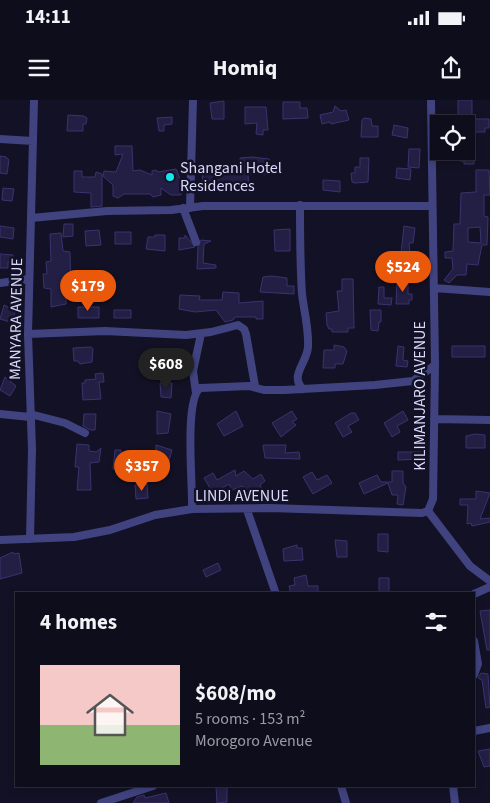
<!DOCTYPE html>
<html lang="en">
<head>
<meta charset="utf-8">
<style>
	:root { --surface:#0e0d1c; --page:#171625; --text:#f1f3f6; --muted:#9b9ca3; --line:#2e2d3b; --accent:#ea580c }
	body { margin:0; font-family:"Source Sans 3",sans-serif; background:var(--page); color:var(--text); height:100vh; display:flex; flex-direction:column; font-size:19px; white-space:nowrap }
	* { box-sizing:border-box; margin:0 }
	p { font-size:16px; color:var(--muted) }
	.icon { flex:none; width:28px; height:28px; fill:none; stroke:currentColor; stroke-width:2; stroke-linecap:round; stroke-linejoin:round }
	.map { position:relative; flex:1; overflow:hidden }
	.panel { position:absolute; left:15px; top:492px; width:460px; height:195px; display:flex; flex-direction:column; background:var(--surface); border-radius:0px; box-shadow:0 2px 8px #0003,0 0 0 1px var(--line) }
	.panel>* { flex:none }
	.fabs { position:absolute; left:430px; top:15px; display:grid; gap:10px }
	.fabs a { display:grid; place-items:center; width:45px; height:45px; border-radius:0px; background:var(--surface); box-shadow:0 2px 8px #0003,0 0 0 1px var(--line); font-size:25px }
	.price { position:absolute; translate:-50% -42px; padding:0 11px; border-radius:18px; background:var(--accent); color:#fff; font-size:16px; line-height:32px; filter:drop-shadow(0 1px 2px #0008) }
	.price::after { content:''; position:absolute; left:50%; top:30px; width:15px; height:11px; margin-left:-8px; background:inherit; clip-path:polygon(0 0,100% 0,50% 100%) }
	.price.current { background:#222; color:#fff }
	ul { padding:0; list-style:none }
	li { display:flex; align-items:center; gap:15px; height:125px; padding:0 25px }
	li span { display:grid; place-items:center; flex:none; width:140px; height:100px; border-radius:0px; color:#555 }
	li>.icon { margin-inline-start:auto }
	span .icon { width:60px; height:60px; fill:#fffc; stroke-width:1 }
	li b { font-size:21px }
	h2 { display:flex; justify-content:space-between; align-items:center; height:60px; padding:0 25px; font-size:21px }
	.status { display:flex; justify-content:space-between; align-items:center; height:35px; padding:0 25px; background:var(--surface); direction:ltr }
	.status svg { height:14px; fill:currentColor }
	header { display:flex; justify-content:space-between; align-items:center; height:65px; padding:0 25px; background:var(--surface); font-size:22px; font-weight:700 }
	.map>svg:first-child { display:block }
	.building { fill:#231f44; stroke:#3a336e; fill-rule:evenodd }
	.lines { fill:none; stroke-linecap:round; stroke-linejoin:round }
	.minor { stroke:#40437f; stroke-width:8 }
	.poi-dot { fill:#16e5ea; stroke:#131125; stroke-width:2 }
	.labels { text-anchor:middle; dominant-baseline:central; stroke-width:5; stroke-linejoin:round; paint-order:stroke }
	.poi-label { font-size:16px; fill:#d9d8fb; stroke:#131125; text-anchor:start }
	.street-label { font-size:16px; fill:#d9d8fb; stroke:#131125 }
</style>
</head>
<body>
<div class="status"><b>14:11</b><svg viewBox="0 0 49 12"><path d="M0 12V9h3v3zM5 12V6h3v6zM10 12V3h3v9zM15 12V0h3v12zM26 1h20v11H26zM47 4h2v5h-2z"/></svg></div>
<header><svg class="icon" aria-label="menu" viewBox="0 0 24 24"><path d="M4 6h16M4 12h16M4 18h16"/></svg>Homiq<svg class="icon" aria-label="share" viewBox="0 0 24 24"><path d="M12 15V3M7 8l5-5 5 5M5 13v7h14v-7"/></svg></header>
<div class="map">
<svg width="490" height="703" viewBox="0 0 490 703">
	<rect width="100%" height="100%" fill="#131125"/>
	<path class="building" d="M458,0H472V16H475V19H489V28H485V32H466V24H455V17H458Z
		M224,1V19H212L210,3Z
		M283,2H300V8H307L308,18L283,19Z
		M335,6L341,11L346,10L349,20L331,24L330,22L322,24L320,15L333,12Z
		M245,7H266L268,30H263V35L256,34L257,23L245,24Z
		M68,15L84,16L87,18L86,24H83V31H67Z
		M172,17V24L164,25V31H159L157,18Z
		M364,18L371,19L372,26H378V37H361L362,20Z
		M394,25L408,28L407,38L392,35Z
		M115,46H132L133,71L140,70L152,75V71L156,70L158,72L176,69L181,81H184L181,95H171L161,88V95L153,97L150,94H124L118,98L113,96V85L103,76L104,71L116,72L123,54L115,55Z
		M466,47H474V64H464V61H460V54L466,51Z
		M409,49H420L419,68L408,67Z
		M0,56L6,57L9,60L7,74L0,73Z
		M252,57L269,59V74H248L249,90L232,91L231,85H227V82L216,81L215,86H202L203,70H215V74L241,71L240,58Z
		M360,58H369L368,82L355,83L352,82L351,73H355V67H360Z
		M397,68L411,69L410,80L396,78Z
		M476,70H489L490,95H484V116L488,117L487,145H482L478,165L467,164L466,175H457L449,183L444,180L453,169L452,158H445V152L453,151L454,124H460L461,93L476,92ZM480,127L481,143L468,142V128Z
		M74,71H82V77H95L96,72L102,74V106L91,107V93L74,92Z
		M323,80L340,81V92L323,90Z
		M3,88L14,89L12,101L2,100Z
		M64,124H73V136L63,137Z
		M0,126L14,128L13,139L0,137Z
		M404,126L415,128L413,143H409L411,164L409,169H397V154H401Z
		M290,129V151H275L274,130Z
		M99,130L101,145L86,146L85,131Z
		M115,132H131V144H115Z
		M61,133L63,151L70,152L71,197H66V204L51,207V189L44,188L43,174H47L46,162L51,161L50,134Z
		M155,135H165V151L146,149L148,137H155Z
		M185,135L195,147L179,150V138H185Z
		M201,140L211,141L204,144L203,163L216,165V168L197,169L198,147Z
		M0,154L13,155V162H8V168H0Z
		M272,176L287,178V186H294V194L260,192L263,177Z
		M342,179H353L354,228H348V232H332V229H329L327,225L326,213L339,211L337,191H342Z
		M397,181H408V194H412V200H409V204H396Z
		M379,187H384V198H392L391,205L378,204Z
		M223,192L239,193V203L263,201V219H256V217H235L233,220L225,222L216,210L195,212L179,209L180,195L200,196L199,200H222Z
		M4,205L16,211L10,222L0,219Z
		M78,207H99V218H78Z
		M114,210H131V218H114Z
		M370,210H381V222H379L378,231L371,230Z
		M334,245L344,247L347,251L343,264H335V268H323L324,250H334Z
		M398,246L404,247L403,260L408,261L407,267L396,266Z
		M452,246H485V257H452Z
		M91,247L93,249L92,262L80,264L78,261H74L73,248Z
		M158,249H172V261H158Z
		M103,273L104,282H99L101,299L83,300L82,283H85V280L96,279L95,274Z
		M5,277L16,286L10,296L0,290Z
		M160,283H172L171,298L161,297Z
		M157,311L171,314L168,333L157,334Z
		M236,311L243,326L224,336L217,324Z
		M292,311L297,319L292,322L296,325L281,337L272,323Z
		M403,311L408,320L397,326L400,332L392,337L384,323Z
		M351,313H355L359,320L348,326L352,332L343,337L335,323Z
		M84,314H96L95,330H90L83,326Z
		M475,334L485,335V348H466V336Z
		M77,344L89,345V351L96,352L101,348L99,362L90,363L91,390H77L79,367H75Z
		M156,345L172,350L168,364L155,366Z
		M263,345H286L285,353L299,352L300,359L265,358Z
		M115,350H121L122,369H113Z
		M398,352H422V359L398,360Z
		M235,370L236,376L244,371L253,379L261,374L265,381L260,385L264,393L258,396L255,389L247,394L242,386L232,390L229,384L213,393L204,378L213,373L217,380Z
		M392,371H403V383L406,387L403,405L397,404L398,395H392L388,383L364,394L359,383L377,375L381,382H392Z
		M312,372L317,380L327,375L332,383L313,394L303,377Z
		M147,384L148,398L136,399L135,385Z
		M476,391L490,393L480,419L490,418V422L472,426L471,423L467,424L468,405H460V399H476Z
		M378,434H388V452L378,451Z
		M335,440L347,441V457H337Z
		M297,445V448H302L303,460L284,461L283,449Z
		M13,452L14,454L19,453L22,473L0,479V458Z
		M218,463L221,470L206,477L203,470Z
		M306,475L308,486H318V494H291L289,486L295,485L294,478Z
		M379,478H389V494H379Z
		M490,510V550H487L480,511Z
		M481,573L488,574L490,607L486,608L482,580L478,578Z
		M490,649V666L484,667L478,651Z
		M216,686H227V702L217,703Z
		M166,693L169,703H133L137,697L144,695L145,698Z"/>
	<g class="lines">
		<path class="minor" d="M0,39L33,41
			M300,105C300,135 300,164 302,194C304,211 309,229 308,247C307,263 289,276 303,289
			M183,108L196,142
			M190,108L193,0
			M31,118L107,111L171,110L203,106H432
			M0,183L29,179
			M434,188L490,192
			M28,234L105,231L186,235L211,232L238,225L244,229L246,234L255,286
			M196,293L193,271L201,234
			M0,314L30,317
			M30,314L65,323L85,333
			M434,319L490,320
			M192,409C193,386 184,301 200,288L249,286L264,290H284L375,285L413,281L435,265
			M247,410L276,494
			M428,411L433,399L435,265L431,0
			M428,411L470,466L490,481
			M30,439L32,349L28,234L34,0
			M0,440L74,437L110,430L155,415L192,409L270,408L422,413L428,411
			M474,494L490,487
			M474,541L478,564L474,575
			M474,631L490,628
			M341,686L346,703
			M453,686L455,703
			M101,703L153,686"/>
	</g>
	<circle class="poi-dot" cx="170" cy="77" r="5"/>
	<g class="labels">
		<g class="poi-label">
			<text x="180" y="68">Shangani Hotel<tspan x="180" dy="18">Residences</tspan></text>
		</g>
		<g class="street-label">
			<text transform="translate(16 219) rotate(-89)">MANYARA AVENUE</text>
			<text transform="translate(420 296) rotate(-90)">KILIMANJARO AVENUE</text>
			<text x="242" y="396">LINDI AVENUE</text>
		</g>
	</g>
</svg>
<div class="fabs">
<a><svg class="icon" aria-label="locate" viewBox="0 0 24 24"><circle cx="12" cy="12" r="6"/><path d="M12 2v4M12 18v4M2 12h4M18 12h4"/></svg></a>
</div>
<b class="price" style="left:403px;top:193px">$524</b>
<b class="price" style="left:88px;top:212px">$179</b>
<b class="price current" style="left:166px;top:290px">$608</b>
<b class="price" style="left:142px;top:392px">$357</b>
<section class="panel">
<h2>4 homes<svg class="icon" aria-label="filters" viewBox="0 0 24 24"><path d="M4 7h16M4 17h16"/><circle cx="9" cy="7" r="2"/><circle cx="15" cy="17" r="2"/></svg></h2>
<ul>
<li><span style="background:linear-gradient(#f6c9c9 60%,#8fb573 0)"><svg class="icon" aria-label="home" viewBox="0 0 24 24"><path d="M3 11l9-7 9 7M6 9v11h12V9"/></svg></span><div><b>$608/mo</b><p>5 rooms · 153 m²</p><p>Morogoro Avenue</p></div></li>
</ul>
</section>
</div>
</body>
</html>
